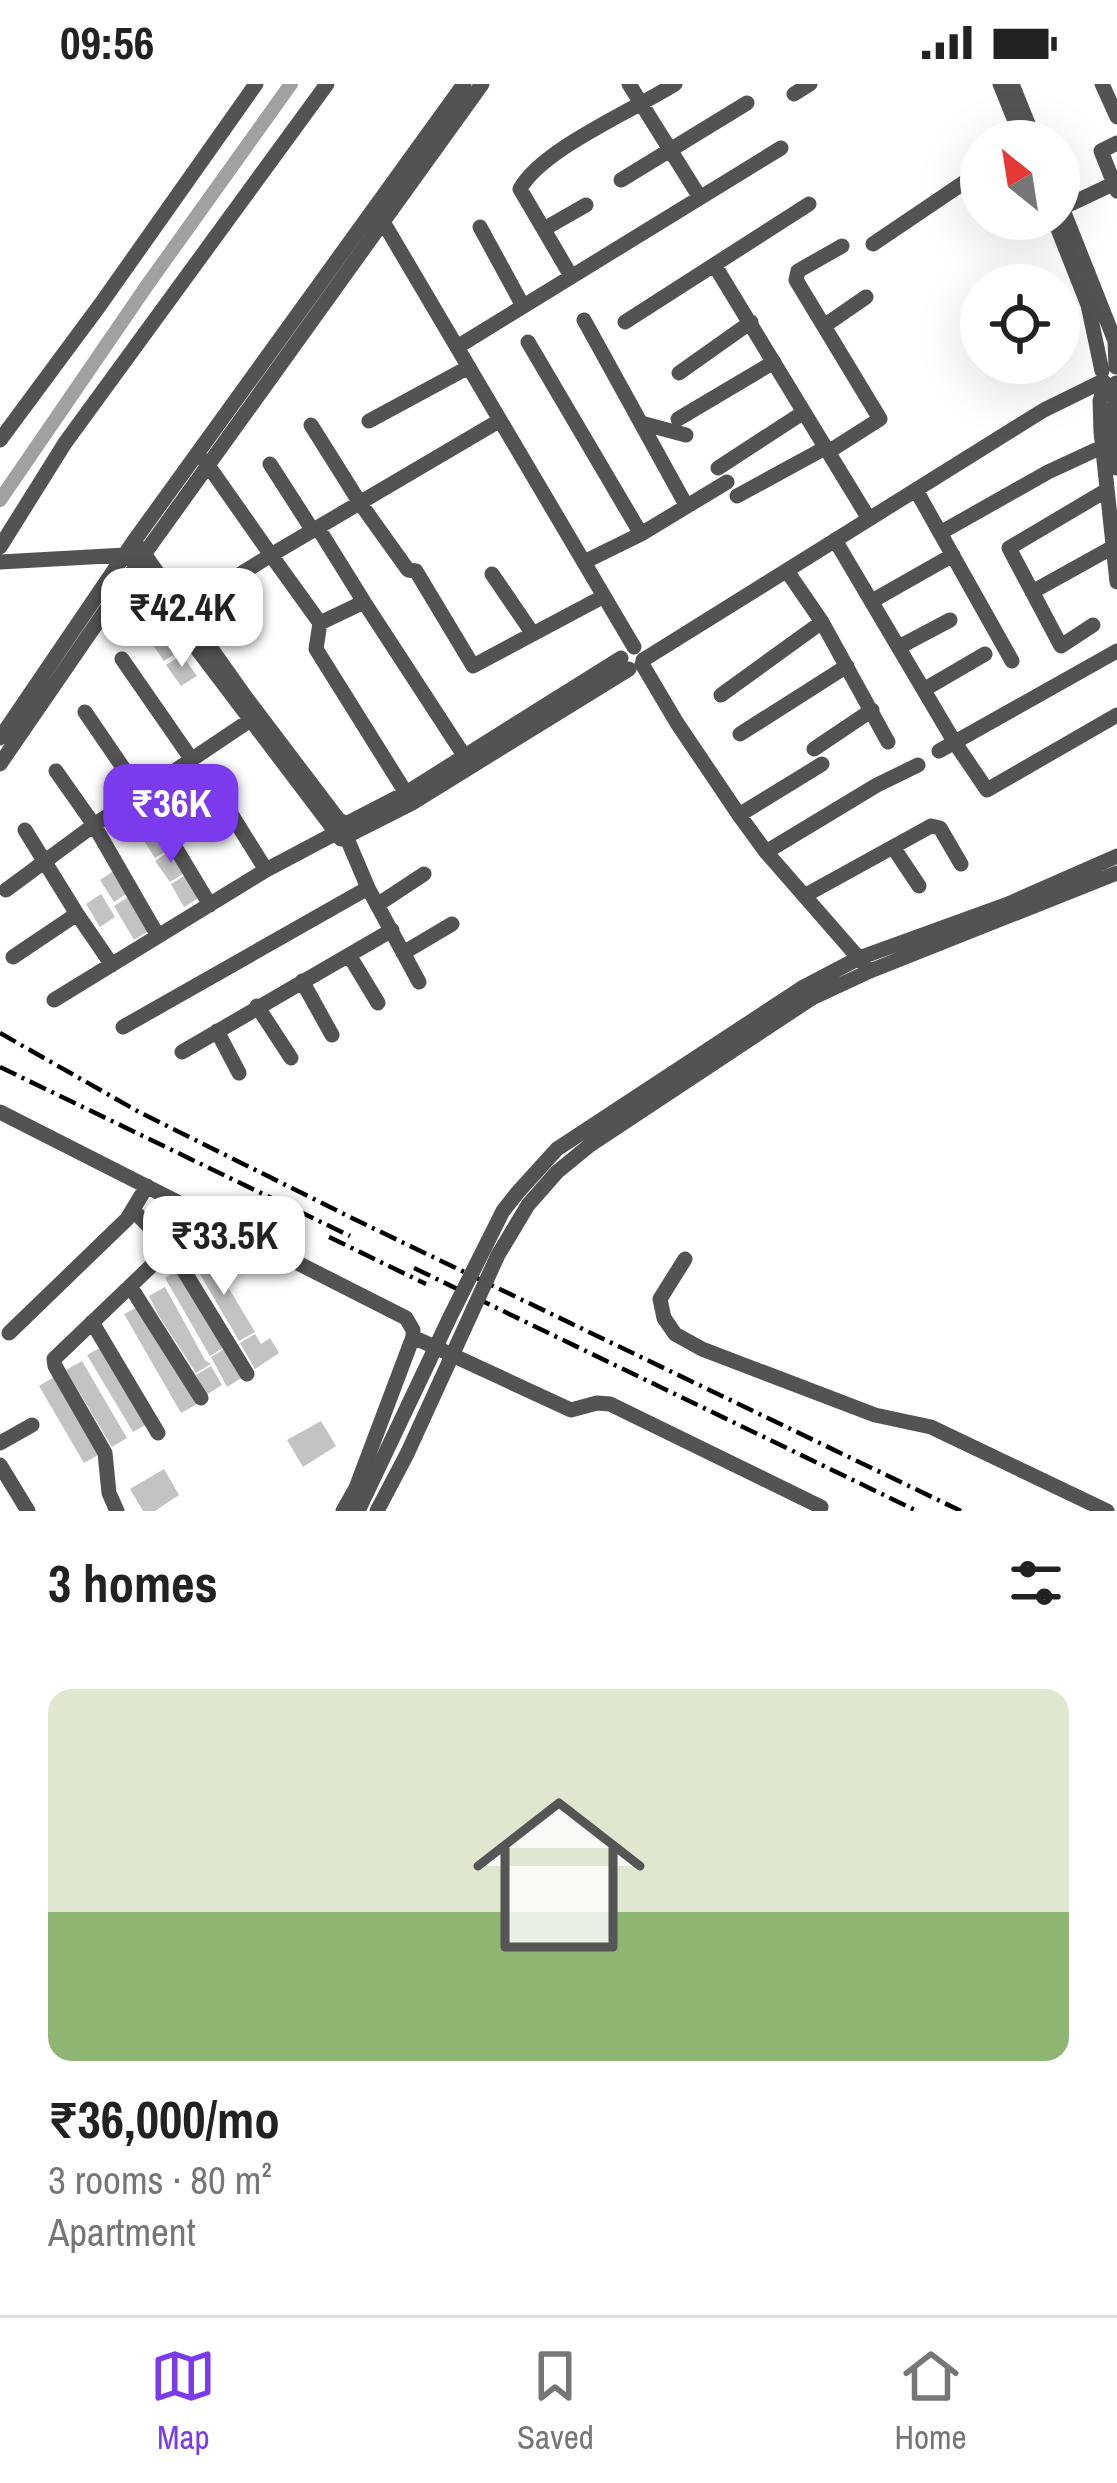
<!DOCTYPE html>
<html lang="en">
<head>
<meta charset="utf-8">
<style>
	:root { --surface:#fff; --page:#f6f6f6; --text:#222; --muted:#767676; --line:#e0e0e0; --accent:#7c3aed }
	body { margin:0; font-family:"Archivo Narrow",sans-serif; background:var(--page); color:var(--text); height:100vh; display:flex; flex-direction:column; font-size:45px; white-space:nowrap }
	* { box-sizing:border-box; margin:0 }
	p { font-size:39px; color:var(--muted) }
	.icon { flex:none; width:66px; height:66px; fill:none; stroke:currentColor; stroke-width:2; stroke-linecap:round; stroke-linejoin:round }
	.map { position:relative; height:1427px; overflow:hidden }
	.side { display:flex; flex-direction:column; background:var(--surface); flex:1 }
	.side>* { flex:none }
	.needle { width:78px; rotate:330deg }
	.fabs { position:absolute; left:960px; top:36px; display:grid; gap:24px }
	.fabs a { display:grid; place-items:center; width:120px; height:120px; border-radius:50%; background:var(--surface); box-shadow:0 12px 48px #0002; font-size:60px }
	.price { position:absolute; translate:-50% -102px; padding:0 27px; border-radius:24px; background:#fff; color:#222; font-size:39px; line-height:78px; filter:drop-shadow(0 3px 6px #0008) }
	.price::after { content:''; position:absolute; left:50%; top:72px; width:36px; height:27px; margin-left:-18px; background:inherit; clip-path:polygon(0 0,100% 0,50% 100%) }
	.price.active { background:var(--accent); color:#fff }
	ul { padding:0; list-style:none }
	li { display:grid; align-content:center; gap:24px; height:636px; padding:0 48px }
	li span { display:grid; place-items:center; height:372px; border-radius:24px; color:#555 }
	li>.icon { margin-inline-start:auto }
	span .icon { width:216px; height:216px; fill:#fffc; stroke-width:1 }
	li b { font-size:51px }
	h2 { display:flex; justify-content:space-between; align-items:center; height:144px; padding:0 48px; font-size:51px }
	.status { display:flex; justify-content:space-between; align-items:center; height:84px; padding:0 60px; background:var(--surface); direction:ltr }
	.status svg { height:33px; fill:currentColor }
	.dock { display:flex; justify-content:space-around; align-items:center; height:168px; border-top:3px solid var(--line); background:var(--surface); font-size:33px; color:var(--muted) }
	.dock a { display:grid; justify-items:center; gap:6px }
	.dock .active { color:var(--accent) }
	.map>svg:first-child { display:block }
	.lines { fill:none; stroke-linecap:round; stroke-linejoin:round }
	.canal { stroke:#a1a1a1; stroke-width:14 }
	.building { fill:#c3c3c3 }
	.minor { stroke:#535353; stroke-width:15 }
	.rail { stroke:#000; stroke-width:4.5; stroke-dasharray:18 6 3 6; stroke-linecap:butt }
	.minor-bridge { stroke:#535353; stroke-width:15 }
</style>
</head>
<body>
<div class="status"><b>09:56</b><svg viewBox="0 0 49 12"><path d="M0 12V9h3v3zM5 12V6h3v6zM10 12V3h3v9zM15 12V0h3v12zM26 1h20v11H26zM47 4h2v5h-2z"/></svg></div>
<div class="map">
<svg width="1117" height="1427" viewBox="0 0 1117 1427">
	<rect width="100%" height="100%" fill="#fff"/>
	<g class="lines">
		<path class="canal" d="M0,416L148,200L291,0"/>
	</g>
	<path class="building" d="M156,534L179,567L164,577L141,544Z
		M182,571L197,592L181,602L166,581Z
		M156,742L171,764L155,774L141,752Z
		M171,766L186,788L170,798L155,777Z
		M115,786L129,808L114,818L100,796Z
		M187,790L200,813L184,823L171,800Z
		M101,810L115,833L100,843L86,820Z
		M130,812L150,846L134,856L114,822Z
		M209,1171L255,1248L239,1257L194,1180Z
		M180,1185L226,1262L210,1272L165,1194Z
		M165,1203L205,1276L211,1280L196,1289L159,1232L149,1212Z
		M140,1222L197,1320L181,1329L124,1230Z
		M255,1250L261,1260L270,1254L279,1269L255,1285L240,1259Z
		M103,1262L149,1339L133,1348L87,1271Z
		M226,1264L243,1293L227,1303L211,1273Z
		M82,1277L127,1354L112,1363L66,1286Z
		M211,1282L222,1301L206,1311L196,1291Z
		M54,1293L100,1370L84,1379L39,1302Z
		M321,1337L336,1362L303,1383L287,1356Z
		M164,1385L179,1411L155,1427H143L130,1405Z"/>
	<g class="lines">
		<path class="minor" d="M629,0L699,112
			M1000,0L1023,57
			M1012,0L1035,57
			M1102,0L1117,33
			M794,10L810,0
			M1117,59L1101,67L1117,107
			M621,96L747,19
			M1059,116L1115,257L1116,283
			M1062,124L1117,98
			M379,131L634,563
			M1054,135L1088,221L1102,287
			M480,143L523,222
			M544,145L586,121
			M873,160L981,87
			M715,182L869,435
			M571,192L520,105C542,65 634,26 675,0
			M584,236L686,421
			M625,238L809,120
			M824,242L866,213
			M528,258L641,450
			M457,263L781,64
			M679,289L751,238
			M1105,299L1100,317L1101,348L1117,498
			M1116,299L1114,340L1117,384
			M678,335L774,278
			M369,337L469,283
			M641,339L686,351
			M311,341L360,419L408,486L416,487L473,582L595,517
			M0,356L100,221L256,0
			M828,368L880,335L796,196L798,187L842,162
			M270,380L313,447
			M718,384L804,328
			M916,406L1012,577
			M737,412L825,364
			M318,444L364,518
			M940,449L1048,388L1102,363
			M835,456L955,659L987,706L1117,631
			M0,463L65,359L327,0
			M140,464L247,615L338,735L346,740L406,709L621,574
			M0,478L125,471L137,481L185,549L341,755L412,719L629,585
			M584,478L641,450L727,398
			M787,487L822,538L888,658
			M492,490L533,550
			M1032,508L1113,463
			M872,517L953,471
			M183,526L271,471L205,377
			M320,539L316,565L406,709
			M1093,541L1061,562L1009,464L1107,406
			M899,563L950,536
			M122,575L192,676
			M643,576L1044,326L1103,297
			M642,580L677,639L739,731L766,768L870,887
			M925,605L985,570
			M721,611L822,538
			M85,628L141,710
			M740,650L847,582
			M0,654L134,457L464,0
			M814,665L872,626
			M939,667L1117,567
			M465,673L364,518L320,539L271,471L492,341
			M0,680L145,469L482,0
			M56,687L94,741L158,852
			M213,701L266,786
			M739,731L822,680
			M160,738L210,821
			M25,746L77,830
			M893,763L919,802
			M766,768L877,701L918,681
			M368,804L419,898
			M6,806L94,741L255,633
			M804,812L931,742L940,744L961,780
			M377,821L424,790
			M403,869L452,840
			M349,871L378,919
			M13,873L77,830L112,881
			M302,897L332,951
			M802,904L859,874L1008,820L1117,772
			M812,914L870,887L1117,789
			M54,916L266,786L334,750
			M257,922L291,974
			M123,943L368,804L343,745
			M217,947L239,989
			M182,968L392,846
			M0,1028L406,1234L413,1246V1253L356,1404L343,1427
			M133,1126L170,1164L247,1290
			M685,1175L660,1215L664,1234L675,1250L702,1265L875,1331L931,1343L1107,1427
			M130,1202L201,1314
			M92,1238L158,1349
			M9,1249L127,1135L147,1102
			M413,1253L571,1326L597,1319L610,1320L821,1423
			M0,1359L32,1341
			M0,1381L28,1427
			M117,1427L109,1409L105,1369L55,1282L54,1275L170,1164"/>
		<path class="rail" d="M0,949L139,1028L354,1135L961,1427
			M0,983L350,1152
			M329,1153L426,1200
			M414,1184L917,1427"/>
		<path class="minor-bridge" d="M358,1427L450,1233L503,1127L518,1108L557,1065L802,904
			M377,1427L407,1370L498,1171L528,1121L557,1088L590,1061L812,914"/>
	</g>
</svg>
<div class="fabs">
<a><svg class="needle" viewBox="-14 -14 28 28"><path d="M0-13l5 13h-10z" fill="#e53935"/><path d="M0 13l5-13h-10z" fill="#767676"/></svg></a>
<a><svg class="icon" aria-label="locate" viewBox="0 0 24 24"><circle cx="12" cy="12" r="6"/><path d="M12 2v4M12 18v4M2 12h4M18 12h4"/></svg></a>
</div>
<b class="price" style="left:182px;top:586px">₹42.4K</b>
<b class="price active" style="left:171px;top:782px">₹36K</b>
<b class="price" style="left:224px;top:1214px">₹33.5K</b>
</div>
<section class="side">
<h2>3 homes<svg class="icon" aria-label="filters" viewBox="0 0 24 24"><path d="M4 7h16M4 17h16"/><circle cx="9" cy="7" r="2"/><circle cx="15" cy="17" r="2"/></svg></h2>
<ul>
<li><span style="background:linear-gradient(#dfe7d0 60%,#8fb573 0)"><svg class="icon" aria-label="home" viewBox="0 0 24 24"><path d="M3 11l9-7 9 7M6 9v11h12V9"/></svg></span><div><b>₹36,000/mo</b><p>3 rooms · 80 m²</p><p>Apartment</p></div></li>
</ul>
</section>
<nav class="dock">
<a class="active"><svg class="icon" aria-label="map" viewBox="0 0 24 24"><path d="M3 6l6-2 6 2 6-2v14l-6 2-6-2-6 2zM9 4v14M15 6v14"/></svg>Map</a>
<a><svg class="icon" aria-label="saved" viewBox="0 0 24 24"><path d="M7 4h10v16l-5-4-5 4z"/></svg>Saved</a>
<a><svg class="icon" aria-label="home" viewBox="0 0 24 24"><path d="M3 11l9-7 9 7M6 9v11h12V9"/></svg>Home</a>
</nav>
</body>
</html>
